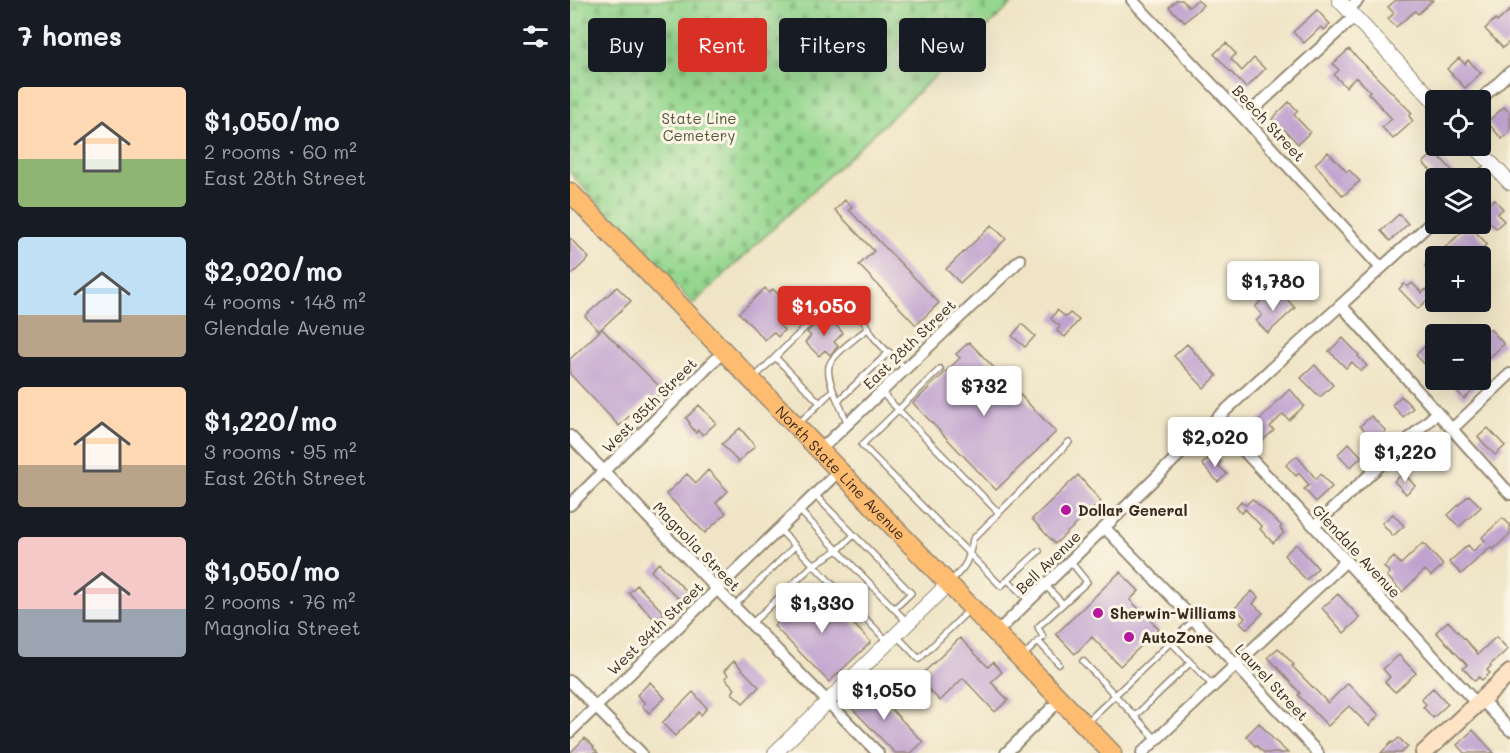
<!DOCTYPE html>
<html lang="en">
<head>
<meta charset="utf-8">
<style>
	:root { --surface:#171b24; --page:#242831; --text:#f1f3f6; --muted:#9ea1a6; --accent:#d93025 }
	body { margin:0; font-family:Mali,sans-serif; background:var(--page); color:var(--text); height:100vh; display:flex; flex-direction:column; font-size:22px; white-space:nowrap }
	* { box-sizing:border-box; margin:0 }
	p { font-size:20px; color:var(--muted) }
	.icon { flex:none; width:33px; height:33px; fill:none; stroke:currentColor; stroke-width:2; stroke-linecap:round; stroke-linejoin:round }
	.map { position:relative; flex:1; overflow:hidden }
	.details { display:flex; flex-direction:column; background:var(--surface); width:570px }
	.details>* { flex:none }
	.hud { position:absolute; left:18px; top:18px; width:570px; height:54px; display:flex; gap:12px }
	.buttons { position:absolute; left:855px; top:90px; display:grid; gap:12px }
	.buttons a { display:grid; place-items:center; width:66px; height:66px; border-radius:6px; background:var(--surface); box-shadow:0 6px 24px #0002; font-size:30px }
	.price { position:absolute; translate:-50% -51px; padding:0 14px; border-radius:6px; background:#fff; color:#222; font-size:20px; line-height:39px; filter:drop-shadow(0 2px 3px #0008) }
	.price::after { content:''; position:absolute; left:50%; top:36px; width:18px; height:14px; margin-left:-9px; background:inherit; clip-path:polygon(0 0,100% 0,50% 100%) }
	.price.selected { background:var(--accent); color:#fff }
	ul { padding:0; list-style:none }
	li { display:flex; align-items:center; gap:18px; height:150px; padding:0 18px }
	li span { display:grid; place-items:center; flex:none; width:168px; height:120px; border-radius:6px; color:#555 }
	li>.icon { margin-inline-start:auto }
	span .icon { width:72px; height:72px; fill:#fffc; stroke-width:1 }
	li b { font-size:26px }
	h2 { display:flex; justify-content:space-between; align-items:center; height:72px; padding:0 18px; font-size:26px }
	.pill { padding:0 21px; border-radius:6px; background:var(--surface); box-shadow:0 6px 24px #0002; font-size:21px; line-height:54px }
	.pill.selected { background:var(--accent); color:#fff }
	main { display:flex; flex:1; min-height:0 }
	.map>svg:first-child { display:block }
	.cemetery { fill:url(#cemetery-stones); stroke:#688056; stroke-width:1.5 }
	.building { fill:#bfa2cf }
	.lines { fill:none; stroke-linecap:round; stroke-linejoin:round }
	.service-casing { stroke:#958772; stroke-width:8 }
	.minor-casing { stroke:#958772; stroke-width:14 }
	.tertiary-casing { stroke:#958772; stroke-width:16 }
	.secondary-casing { stroke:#958772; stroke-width:20 }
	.primary-casing { stroke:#958772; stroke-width:21 }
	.service { stroke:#fff; stroke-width:5 }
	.minor { stroke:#fff; stroke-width:10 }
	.tertiary { stroke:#fff; stroke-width:14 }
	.secondary { stroke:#fee4c5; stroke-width:16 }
	.primary { stroke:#fdbc6f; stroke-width:18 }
	.poi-dot { fill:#b5179e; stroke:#fcf5e5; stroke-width:2 }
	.labels { text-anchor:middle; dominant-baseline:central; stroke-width:6; stroke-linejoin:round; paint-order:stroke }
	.park-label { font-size:15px; fill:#52553a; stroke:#fcf5e5 }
	.street-label { font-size:15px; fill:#3b2a1e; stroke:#fcf5e5 }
	.poi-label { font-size:15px; font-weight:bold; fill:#3b2a1e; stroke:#fcf5e5; text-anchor:start }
</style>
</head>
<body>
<main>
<section class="details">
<h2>7 homes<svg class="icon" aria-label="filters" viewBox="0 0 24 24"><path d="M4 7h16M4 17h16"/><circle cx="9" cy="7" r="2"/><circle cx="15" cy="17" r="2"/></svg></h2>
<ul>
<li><span style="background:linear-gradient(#ffd9b3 60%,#8fb573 0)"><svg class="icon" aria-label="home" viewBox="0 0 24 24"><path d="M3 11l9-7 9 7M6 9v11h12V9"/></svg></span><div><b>$1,050/mo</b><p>2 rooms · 60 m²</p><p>East 28th Street</p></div></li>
<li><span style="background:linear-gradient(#bfe0f5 65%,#b9a48a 0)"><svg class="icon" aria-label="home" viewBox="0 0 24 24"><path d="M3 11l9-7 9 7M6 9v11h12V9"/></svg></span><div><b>$2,020/mo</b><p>4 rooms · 148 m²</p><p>Glendale Avenue</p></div></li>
<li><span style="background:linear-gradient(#ffd9b3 65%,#b9a48a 0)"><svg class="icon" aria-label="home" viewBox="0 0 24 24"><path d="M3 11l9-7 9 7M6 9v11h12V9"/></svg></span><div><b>$1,220/mo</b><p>3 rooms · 95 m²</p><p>East 26th Street</p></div></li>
<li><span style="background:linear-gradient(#f6c9c9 60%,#9aa5b1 0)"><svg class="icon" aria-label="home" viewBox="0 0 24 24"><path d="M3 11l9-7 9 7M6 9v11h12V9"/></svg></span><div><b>$1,050/mo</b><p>2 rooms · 76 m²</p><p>Magnolia Street</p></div></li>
</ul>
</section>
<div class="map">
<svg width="940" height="753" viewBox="0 0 940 753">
	<defs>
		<pattern id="cemetery-stones" width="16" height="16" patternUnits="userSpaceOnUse" patternTransform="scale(1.5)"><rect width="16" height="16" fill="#95d78f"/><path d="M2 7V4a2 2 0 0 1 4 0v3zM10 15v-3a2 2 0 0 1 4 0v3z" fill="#81b97b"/></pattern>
	</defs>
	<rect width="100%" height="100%" fill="#fcf5e5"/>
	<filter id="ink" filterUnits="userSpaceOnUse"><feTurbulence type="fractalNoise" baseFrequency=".0167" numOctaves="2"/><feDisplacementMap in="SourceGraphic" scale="12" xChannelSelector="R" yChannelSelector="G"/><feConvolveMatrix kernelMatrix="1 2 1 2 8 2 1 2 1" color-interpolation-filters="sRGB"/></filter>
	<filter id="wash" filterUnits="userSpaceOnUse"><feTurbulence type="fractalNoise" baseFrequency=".008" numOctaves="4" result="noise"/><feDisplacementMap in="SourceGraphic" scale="24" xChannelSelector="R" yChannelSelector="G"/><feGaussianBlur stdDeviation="1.35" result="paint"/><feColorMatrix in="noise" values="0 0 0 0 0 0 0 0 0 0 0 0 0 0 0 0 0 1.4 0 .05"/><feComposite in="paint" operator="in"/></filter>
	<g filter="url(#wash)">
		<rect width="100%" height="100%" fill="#efe4c5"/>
		<path class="cemetery" d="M0,0H446L123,304L0,173Z"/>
		<g id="blocks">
			<path class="building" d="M607,0H612L619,7L627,0L633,5L615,22L611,17L610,18L599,7Z
				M826,0H863L848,14L845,11L826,27L818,19L824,13L818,7Z
				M747,10L760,24L754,30L751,27L734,43L723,32Z
				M940,10V41L933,48L915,29L925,19L927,22Z
				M656,43L666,54L661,59L672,71L684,58L695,69L676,88L644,54Z
				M779,49L842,113L839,116L843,121L823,139L812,127L822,119L798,93L800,91L786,77L776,87L764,75L769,70L763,64Z
				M889,58L895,64L898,60L911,73L895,88L877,69Z
				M719,102L728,111L724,115L740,132L728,144L712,127L711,128L702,119Z
				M934,107L940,113V132L932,139L917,122Z
				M758,152L777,172L779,170L790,181L773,196L745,164Z
				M865,152L878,166L889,178H866L864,183L859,177L863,173L853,163Z
				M924,199L933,209L927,214L934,221L926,228L910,212Z
				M275,200L282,207L279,210L369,303L346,325L289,265L304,251L265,210Z
				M829,214L838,224L820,241L811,231Z
				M422,225L436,239L390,283L376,269Z
				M902,228L917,244L904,256H866V277L855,266L895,229L898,232Z
				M0,238L19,258L0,276Z
				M842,283L852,293L856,289L862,295L848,309L829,289L834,284L838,287Z
				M47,287L61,301L29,331L15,316Z
				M195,288L199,293L203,289L224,311L209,325L214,330L208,337L203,332L195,340L169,313Z
				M713,295L725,308L698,333L686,321L692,315L685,307L696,296L704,304Z
				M487,310L496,317L500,313L509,320L495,337L487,331L490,326L481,319Z
				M259,318L273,333L264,342L268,346L260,355L255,350L249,356L235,342L241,336L237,332L247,323L250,326Z
				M452,324L465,336L455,347L442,336Z
				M32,329L93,390L82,401L79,397L49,426L0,374V359Z
				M920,329L934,344L918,359L910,351L917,345L910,338Z
				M773,338L789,355L788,356L797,366L791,371L782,362L776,368L759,351Z
				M861,340L866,345V376L846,355Z
				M399,342L486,432L426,490L343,403L390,358L386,354Z
				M617,344L647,376L634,388L604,356Z
				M745,365L763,385L750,397L731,378Z
				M877,380H902L908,386L894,399Z
				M720,389L734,406L719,420L713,414L700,427L704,430L688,445L674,431L680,425L682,427L705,405L704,404Z
				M831,396L843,408L833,417L822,405Z
				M129,405L146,423L133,435L128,430L126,433L119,424L120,423L116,418Z
				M801,416L816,431L806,441L790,426Z
				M170,428L185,446L168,462L152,444Z
				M918,428L935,446L925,455L908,437Z
				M779,443L792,457L780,467L768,454Z
				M870,445L881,457L870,467L859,455Z
				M644,454L651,462L648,465L657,474L648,482L632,464Z
				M727,456L746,479L751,474L762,487L746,502L734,489L739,485L729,473L726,476L716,465Z
				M138,470L158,491L146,503L156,513L135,533L96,494L117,474L126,483Z
				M834,473L845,486L836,494L824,481Z
				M508,475L531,501L485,544L462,519Z
				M899,495L911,507L889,527L878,515Z
				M682,499L712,526L710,528L714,533L703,543L690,529L692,527L675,509L672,513L666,507L671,501L676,505Z
				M823,514L834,526L823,536L812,523Z
				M933,518L940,525V534L923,550L921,547L891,574L879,562L898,545L903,551L915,541L912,537Z
				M853,543L873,565L861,576L855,570L832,592L817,576L820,573L814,567L824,557L831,564Z
				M726,544L748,568L736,580L714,555Z
				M89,563L117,592L109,599L81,571Z
				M550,572L569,591L560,600L589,629L550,666L522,637L505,654L486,634Z
				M67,585L94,613L86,621L59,593Z
				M246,585L301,642L259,682L204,626Z
				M682,591L688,597L683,604L693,613L677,629L670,622L675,618L665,608Z
				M768,594L790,618L774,633L752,608Z
				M878,621L908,654L926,637L938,649L920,665L921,666L917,670L920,673L912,680L909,677L905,681L893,668L897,665L866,632Z
				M390,638L418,667L423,662L432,672L421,682L438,700L425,712L393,678L370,701L348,678Z
				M708,648L724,665L722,666L758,703L778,683L809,715L799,726L779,706L758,726L728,695L730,693L698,657Z
				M829,655L846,673L825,692L815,682L820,677L813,669Z
				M164,661L189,687L173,703L162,693L165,689L155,678L158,675L154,671Z
				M80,682L95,698L79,713L72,706L75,703L67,695Z
				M296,683L353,742L341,753H325L276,702Z
				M863,688L878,704L863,718L853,707L856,704L851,699Z
				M123,692L137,708L131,715L129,712L105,736L92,723Z
				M689,723L703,739L718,753H694L686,745L685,746L676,736Z
				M903,730L915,743L924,753H894L887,745Z
				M15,738L24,747L23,748L28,753H0Z
				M829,738L838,747L831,753H811L822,742L823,743Z"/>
		</g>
	</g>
	<g filter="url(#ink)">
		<use href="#blocks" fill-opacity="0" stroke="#958772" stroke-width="1.5"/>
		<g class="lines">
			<defs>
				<path id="service" d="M205,357L250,403L227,425
					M370,369L292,445L431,586L469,551
					M183,379L263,300C269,299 272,298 277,302C288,309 294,322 301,333C309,346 324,357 335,368
					M263,390C261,383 257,374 259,366C262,355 289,335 299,328
					M311,392L429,513
					M268,401L319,352
					M250,403L263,390L278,424
					M245,495L341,593L324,609
					M229,510L338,623
					M209,529L317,641
					M438,580L459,601
					M380,582C397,565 398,563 403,539L499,442
					M476,586L493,604
					M164,606L225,546
					M181,624L243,565L268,550L284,535
					M327,636L349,659L399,610
					M468,641L489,664
					M601,642L643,686
					M454,655L473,637L468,627L517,582L500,561
					M513,661L586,739
					M565,716L620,663
					M517,722L624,620"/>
				<path id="minor" d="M562,0L674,118L811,268
					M778,10L788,0
					M910,100L940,72
					M674,118L784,17
					M909,178L923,165
					M771,305L940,494
					M645,420L744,526L907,704
					M882,429L940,374
					M0,436L147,589L308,753
					M250,450L450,260
					M0,505L154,351
					M744,526L867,413
					M535,528L624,620L748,753
					M426,633L645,420L866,218
					M0,681L71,753
					M911,699L940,730
					M0,732L269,471
					M436,753L490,700
					M572,753L776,561"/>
				<path id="tertiary" d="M769,0L866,103
					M905,146L940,183
					M205,753L378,584"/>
				<path id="secondary" d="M854,753L940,673"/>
				<g id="primary">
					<path id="s1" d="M0,192L542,753"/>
				</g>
			</defs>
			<use href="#service" class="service-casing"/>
			<use href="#minor" class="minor-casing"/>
			<use href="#tertiary" class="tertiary-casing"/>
			<use href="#secondary" class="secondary-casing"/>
			<use href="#primary" class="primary-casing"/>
			<use href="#service" class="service"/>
			<use href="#minor" class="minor"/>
			<use href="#tertiary" class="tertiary"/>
			<use href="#secondary" class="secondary"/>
			<use href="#primary" class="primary"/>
		</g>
	</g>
	<g class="poi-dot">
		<circle cx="496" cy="510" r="6"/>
		<circle cx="528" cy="613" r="6"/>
		<circle cx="559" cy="637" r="6"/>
	</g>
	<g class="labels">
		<g class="park-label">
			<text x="129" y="118">State Line<tspan x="129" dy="17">Cemetery</tspan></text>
		</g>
		<g class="street-label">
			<text transform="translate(699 123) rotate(47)">Beech Street</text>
			<text transform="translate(339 344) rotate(-44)">East 28th Street</text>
			<text transform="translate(79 405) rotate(-45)">West 35th Street</text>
			<text stroke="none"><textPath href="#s1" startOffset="390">North State Line Avenue</textPath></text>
			<text transform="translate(127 546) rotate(46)">Magnolia Street</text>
			<text transform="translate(787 551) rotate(47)">Glendale Avenue</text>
			<text transform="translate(478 562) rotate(-44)">Bell Avenue</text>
			<text transform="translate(85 628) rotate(-44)">West 34th Street</text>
			<text transform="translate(702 682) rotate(47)">Laurel Street</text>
		</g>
		<g class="poi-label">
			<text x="508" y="510">Dollar General</text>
			<text x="540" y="613">Sherwin-Williams</text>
			<text x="571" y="637">AutoZone</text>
		</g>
	</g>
</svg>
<div class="buttons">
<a><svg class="icon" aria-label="locate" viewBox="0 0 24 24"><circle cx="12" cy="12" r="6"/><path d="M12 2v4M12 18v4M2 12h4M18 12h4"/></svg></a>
<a><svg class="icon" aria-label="layers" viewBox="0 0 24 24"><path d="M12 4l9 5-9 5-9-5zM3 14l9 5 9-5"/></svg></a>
<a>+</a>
<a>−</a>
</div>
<b class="price" style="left:703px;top:312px">$1,780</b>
<b class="price selected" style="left:254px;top:337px">$1,050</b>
<b class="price" style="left:414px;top:417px">$732</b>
<b class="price" style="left:645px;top:468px">$2,020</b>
<b class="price" style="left:835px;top:483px">$1,220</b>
<b class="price" style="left:252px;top:634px">$1,330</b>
<b class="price" style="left:314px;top:721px">$1,050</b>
<div class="hud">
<a class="pill">Buy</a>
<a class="pill selected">Rent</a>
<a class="pill">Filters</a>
<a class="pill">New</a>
</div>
</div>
</main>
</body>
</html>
